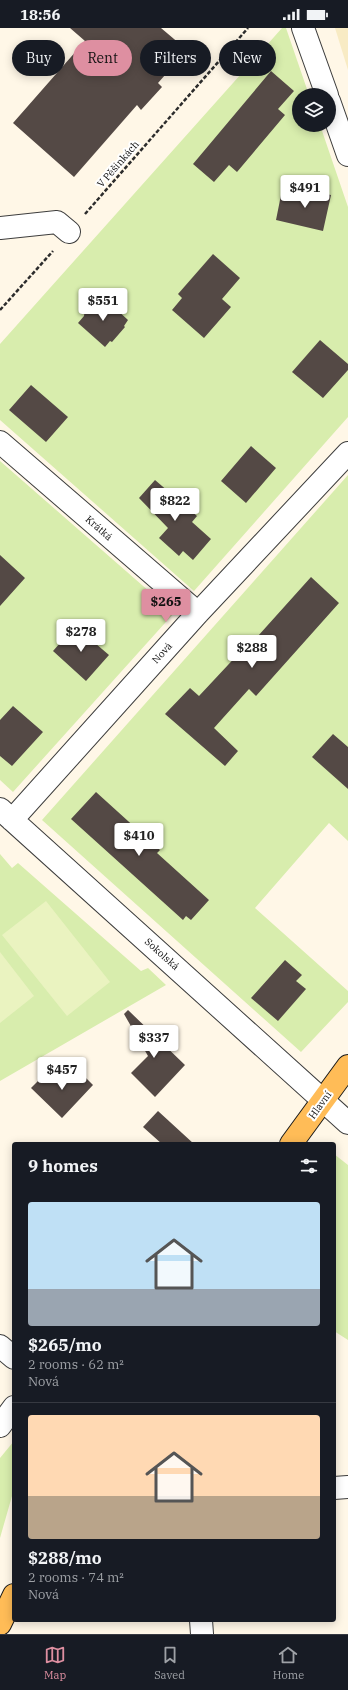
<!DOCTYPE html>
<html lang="en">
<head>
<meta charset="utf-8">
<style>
	:root { --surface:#171b24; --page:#20242c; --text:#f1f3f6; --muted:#9ea1a6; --line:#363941; --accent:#de8fa1 }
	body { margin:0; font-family:"IBM Plex Serif",serif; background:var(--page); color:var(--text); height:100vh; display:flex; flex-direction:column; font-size:15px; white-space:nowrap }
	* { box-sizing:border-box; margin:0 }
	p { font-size:13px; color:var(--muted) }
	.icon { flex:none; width:22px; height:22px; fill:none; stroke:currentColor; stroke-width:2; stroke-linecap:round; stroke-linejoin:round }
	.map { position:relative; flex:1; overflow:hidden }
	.details { position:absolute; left:12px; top:1114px; width:324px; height:480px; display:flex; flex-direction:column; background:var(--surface); border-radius:4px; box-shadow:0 2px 10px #0003 }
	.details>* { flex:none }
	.top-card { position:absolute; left:12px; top:12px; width:324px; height:36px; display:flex; gap:8px }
	.tools { position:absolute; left:292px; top:60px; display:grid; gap:8px }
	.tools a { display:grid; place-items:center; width:44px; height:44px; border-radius:50%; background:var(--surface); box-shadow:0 2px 10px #0003; font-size:20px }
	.price { position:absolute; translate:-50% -34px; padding:0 9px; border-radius:4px; background:#fff; color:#222; font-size:13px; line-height:26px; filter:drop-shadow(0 1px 2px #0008) }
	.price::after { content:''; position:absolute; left:50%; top:24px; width:12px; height:9px; margin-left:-6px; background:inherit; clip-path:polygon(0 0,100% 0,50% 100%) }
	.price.selected { background:var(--accent); color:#111 }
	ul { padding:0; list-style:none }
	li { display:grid; align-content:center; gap:8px; height:212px; padding:0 16px }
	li+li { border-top:1px solid var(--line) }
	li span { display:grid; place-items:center; height:124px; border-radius:4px; color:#555 }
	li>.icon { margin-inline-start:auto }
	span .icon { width:72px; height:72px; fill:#fffc; stroke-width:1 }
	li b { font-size:17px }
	h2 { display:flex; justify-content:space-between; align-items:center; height:48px; padding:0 16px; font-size:17px }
	.chip { padding:0 14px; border-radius:18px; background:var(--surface); box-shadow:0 2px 10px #0003; font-size:14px; line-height:36px }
	.chip.selected { background:var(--accent); color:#111 }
	.status { display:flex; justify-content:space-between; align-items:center; height:28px; padding:0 20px; background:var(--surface); direction:ltr }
	.status svg { height:11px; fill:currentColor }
	.menu { display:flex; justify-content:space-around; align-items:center; height:56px; border-top:1px solid var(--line); background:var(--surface); font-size:11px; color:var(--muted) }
	.menu a { display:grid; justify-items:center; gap:2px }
	.menu .selected { color:var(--accent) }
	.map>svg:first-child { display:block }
	.farmland { fill:#f8ebc4 }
	.green { fill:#d8edad }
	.pitch { fill:#eaf3c0 }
	.building { fill:#544945 }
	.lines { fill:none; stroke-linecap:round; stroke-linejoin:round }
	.minor-casing { stroke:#3d3d3d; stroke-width:24 }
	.major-casing { stroke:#1b1b1b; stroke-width:24 }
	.path { stroke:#2c2c2c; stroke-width:2.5; stroke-dasharray:4 2; stroke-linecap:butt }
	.minor { stroke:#fff; stroke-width:22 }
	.major { stroke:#ffbc57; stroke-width:22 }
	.labels { text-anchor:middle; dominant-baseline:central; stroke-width:4; stroke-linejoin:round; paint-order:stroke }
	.street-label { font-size:10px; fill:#0a0a0a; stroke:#fff }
</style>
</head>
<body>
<div class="status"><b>18:56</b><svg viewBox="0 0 49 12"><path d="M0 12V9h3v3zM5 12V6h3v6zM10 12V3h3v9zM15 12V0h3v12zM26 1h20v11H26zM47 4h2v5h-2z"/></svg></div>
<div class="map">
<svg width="348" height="1606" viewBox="0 0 348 1606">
	<rect width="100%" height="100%" fill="#fff7e7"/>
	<path class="farmland" d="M335,0H348V42Z"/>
	<path class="green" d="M282,0H286L309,67H299V97H320L348,179V389L194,563L0,392V316Z
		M0,433L174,585L13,764L0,752Z
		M348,447V813L329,795L255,880L348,963V974L301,1024L42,792Z
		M0,826L12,840L18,835L141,943L148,940L166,957L0,1053Z
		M334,1126L348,1137V1312L334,1303Z
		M14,1413V1461L0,1510V1430Z"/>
	<path class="pitch" d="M46,873L110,954L67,988L2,907Z
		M0,924L34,968L0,995Z"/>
	<path class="building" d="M70,0H161L187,22L158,55L162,59L141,82L137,77L74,149L13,95L85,13Z
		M271,43L294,63L278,81L285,87L237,144L229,137L214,154L193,136Z
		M297,160L331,167L323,203L276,192L281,167L295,170Z
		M213,226L240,250L222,271L231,279L204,310L172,282L182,270L178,266Z
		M104,270L128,292L124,298L125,299L112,314L110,313L105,319L78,295L84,288L85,281L96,278Z
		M320,312L348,336V342L323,370L292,344Z
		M31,357L68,389L46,414L9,382Z
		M251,418L276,440L246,475L221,453Z
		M155,452L197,488L192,494L211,511L193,532L183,523L179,528L159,510L168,500L139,470Z
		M0,527L25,550L0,578Z
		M311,549L339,575L256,668L249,661L214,700L238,723L225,738L165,686L190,660L199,668L256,607L258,608Z
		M75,598L109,627L86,653L53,623Z
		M13,678L43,704L12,738L0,728V692Z
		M333,706L348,719V761L312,729Z
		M96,764L160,822L157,825L209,872L191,892L186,888L183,892L71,791Z
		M285,932L302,947L296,953L306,961L278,993L251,970Z
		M128,982L185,1037L155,1069L131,1045L148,1028L124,986Z
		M77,1041L93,1057L62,1090L31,1060L49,1042L64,1055Z
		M158,1083L194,1116H162L143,1099Z"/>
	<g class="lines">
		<defs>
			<path id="minor" d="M303,0L327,67
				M329,73L348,127
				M0,200L57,194L69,204
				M0,414L198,585
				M0,781L348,1095
				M12,792L198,585L348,425
				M0,1318L14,1330
				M0,1398L14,1379
				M334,1460L348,1459
				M201,1592L202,1606"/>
			<path id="major" d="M291,1116L348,1038
				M0,1596L14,1567"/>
		</defs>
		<use href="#minor" class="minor-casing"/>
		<use href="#major" class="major-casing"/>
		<path class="path" d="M85,186L248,0
			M0,282L53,223"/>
		<use href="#minor" class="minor"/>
		<use href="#major" class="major"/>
	</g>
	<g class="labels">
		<g class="street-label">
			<text transform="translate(118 136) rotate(-49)">V Pěšinkách</text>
			<text transform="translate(99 500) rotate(41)">Krátká</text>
			<text transform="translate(162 625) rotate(-48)">Nová</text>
			<text transform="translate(162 926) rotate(42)">Sokolská</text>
			<text transform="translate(320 1077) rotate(-54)">Hlavní</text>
		</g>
	</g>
</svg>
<div class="tools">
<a><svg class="icon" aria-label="layers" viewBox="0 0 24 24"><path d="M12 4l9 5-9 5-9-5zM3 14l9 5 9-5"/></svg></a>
</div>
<b class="price" style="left:305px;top:181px">$491</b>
<b class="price" style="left:103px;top:294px">$551</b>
<b class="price" style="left:175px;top:494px">$822</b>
<b class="price selected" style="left:166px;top:595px">$265</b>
<b class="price" style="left:81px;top:625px">$278</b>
<b class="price" style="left:252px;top:641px">$288</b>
<b class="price" style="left:139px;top:829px">$410</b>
<b class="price" style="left:154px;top:1031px">$337</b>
<b class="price" style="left:62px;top:1063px">$457</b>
<div class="top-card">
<a class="chip">Buy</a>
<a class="chip selected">Rent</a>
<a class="chip">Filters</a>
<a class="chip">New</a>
</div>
<section class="details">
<h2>9 homes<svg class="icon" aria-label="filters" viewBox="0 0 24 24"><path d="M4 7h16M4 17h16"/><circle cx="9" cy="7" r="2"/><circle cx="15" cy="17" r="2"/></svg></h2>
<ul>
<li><span style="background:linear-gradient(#bfe0f5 70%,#9aa5b1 0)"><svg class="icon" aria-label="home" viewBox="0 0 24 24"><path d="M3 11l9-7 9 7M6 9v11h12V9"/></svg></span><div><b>$265/mo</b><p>2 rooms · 62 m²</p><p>Nová</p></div></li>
<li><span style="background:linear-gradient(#ffd9b3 65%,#b9a48a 0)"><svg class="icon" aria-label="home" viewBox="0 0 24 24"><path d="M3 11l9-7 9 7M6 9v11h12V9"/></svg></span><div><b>$288/mo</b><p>2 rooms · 74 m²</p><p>Nová</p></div></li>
</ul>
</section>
</div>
<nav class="menu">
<a class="selected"><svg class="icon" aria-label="map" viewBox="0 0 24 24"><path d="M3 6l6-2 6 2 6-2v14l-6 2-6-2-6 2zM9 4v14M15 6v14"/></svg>Map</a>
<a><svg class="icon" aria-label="saved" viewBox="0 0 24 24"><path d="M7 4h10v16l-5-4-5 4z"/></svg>Saved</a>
<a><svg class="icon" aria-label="home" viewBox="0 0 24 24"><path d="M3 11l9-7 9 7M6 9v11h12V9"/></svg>Home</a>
</nav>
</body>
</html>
